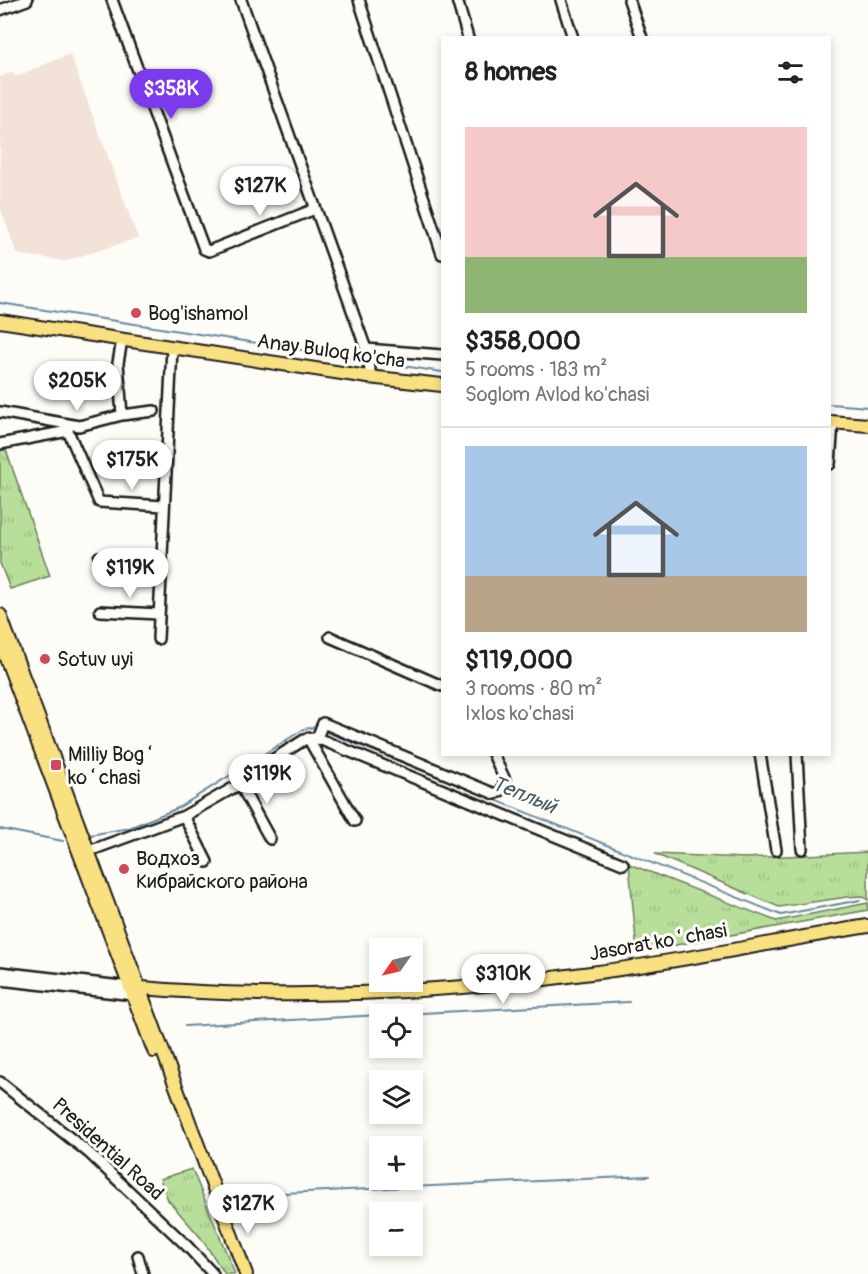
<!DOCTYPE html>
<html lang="en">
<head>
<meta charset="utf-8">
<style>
	:root { --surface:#fff; --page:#f6f6f6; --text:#222; --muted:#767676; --line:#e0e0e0; --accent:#7c3aed }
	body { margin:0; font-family:Pangolin,sans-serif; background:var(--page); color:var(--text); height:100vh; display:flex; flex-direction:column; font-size:22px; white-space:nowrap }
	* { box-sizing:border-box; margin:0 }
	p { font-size:20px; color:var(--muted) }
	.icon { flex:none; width:33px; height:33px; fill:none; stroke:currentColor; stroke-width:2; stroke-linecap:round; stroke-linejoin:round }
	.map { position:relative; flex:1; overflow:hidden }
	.panel { position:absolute; left:441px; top:36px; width:390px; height:720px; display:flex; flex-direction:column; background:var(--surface); border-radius:0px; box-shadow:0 3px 9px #0003 }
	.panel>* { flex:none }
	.needle { width:39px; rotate:236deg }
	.fabs { position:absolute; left:369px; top:938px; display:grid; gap:12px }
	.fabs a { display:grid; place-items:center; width:54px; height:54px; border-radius:0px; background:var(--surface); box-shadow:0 3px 9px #0003; font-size:30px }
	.price { position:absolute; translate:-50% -51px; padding:0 14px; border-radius:21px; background:#fff; color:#222; font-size:20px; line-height:39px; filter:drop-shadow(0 2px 3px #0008) }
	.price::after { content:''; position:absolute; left:50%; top:36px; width:18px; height:14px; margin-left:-9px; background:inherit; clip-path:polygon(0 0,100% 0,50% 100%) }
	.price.current { background:var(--accent); color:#fff }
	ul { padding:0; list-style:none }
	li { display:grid; align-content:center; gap:12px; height:318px; padding:0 24px }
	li+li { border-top:2px solid var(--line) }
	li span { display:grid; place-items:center; height:186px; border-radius:0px; color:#555 }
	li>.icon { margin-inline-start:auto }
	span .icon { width:108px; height:108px; fill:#fffc; stroke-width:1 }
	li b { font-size:26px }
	h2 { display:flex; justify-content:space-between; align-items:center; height:72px; padding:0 24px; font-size:26px }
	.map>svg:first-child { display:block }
	.built { fill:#f2e2d8 }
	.grass { fill:url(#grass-tufts); stroke:#6a7e5b; stroke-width:1.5 }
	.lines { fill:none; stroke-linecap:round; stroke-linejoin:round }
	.stream { stroke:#65879e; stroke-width:2 }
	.minor-casing { stroke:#1c1c1c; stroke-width:14 }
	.major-casing { stroke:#1c1c1c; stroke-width:16 }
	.minor { stroke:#fdfcf7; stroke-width:9 }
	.major { stroke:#f9e181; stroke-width:12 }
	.poi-dot { fill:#d1495b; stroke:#fdfcf7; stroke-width:2 }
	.labels { text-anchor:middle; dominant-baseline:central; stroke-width:6; stroke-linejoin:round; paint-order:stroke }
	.poi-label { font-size:20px; fill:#1c1c1c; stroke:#fdfcf7; text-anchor:start }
	.street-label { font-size:20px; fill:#1c1c1c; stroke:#fdfcf7 }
	.water-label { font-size:21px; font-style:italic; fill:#475a68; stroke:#fdfcf7 }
</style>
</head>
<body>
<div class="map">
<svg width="868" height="1274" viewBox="0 0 868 1274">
	<defs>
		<pattern id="grass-tufts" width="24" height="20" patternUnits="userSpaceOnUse" patternTransform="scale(1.5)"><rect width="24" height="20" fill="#b8df9a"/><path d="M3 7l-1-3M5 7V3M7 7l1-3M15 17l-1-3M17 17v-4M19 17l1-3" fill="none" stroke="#9ebf84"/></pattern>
	</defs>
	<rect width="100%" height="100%" fill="#fdfcf7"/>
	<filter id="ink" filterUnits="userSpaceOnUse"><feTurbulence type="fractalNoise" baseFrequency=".0167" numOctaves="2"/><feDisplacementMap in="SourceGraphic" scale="12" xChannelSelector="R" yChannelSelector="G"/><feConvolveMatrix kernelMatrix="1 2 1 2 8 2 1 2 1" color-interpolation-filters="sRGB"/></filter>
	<g filter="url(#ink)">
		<path class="built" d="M70,54L138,238L65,261L17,254L0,207V77L13,72L15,77Z"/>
		<path class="grass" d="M5,447L50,576L10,589L0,563V449Z
			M868,852V900L862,896L847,897L779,907L655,854L745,858Z
			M629,864L776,921L868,903V910L637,952Z
			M192,1169L235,1274H225L201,1238L168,1200L160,1179Z"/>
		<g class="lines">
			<path class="stream" d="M0,303L365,360
				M370,361L442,372
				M830,404L868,407
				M324,731L781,915L860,900
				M0,829L63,841
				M90,835L129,828L178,808L304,729L315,727L319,729
				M403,1014L629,1002
				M185,1026L380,1015
				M239,1195L649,1176"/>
			<defs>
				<path id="minor" d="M112,0L204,249L209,251L214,249L315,209
					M241,0L366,349L370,369L368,377
					M359,0L442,254
					M457,0L468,38
					M561,0L573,38
					M629,0L642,38
					M0,10L27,0
					M122,340L118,363L122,415
					M366,349L442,355
					M0,412L79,426L122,415L154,411
					M0,444L68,431L99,502L164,506
					M830,464L833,422
					M99,557L162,559
					M100,611L159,614
					M330,637L442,686
					M158,639L172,348
					M308,738L355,821
					M317,738L323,723L495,794L502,790L505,780L493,754
					M760,754L776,850
					M797,754L802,849
					M240,784L270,839
					M184,816L207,862
					M89,851L184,816L240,784L245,777L304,740L313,738L324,741L623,864
					M0,972L130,987
					M0,980L134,995
					M0,1082L89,1153L187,1246L213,1274
					M138,1256L143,1274"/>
				<path id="major" d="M0,321L368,377L442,385
					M830,422L868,425
					M0,615L246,1274
					M0,642L154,1051
					M130,987C284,1001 439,994 591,973C684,961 776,941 868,926"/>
			</defs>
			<use href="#minor" class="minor-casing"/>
			<use href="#major" class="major-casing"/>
			<use href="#minor" class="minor"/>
			<use href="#major" class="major"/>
		</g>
	</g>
	<g class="poi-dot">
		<circle cx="136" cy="313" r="6"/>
		<circle cx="45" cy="659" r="6"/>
		<rect x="50" y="759" width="12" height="12" rx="3"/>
		<circle cx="124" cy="869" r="6"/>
	</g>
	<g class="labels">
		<g class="poi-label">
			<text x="148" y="313">Bog'ishamol</text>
			<text x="57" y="659">Sotuv uyi</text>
			<text x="68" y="754">Milliy Bogʻ<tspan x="68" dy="23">koʻchasi</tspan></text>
			<text x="136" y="858">Водхоз<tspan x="136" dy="23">Кибрайского района</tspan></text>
		</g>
		<g class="street-label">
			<text transform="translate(331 351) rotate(8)">Anay Buloq ko'cha</text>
			<text transform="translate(658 942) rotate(-10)">Jasorat koʻchasi</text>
			<text transform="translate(108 1149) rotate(42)">Presidential Road</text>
		</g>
		<g class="water-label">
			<text transform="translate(524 795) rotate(22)">Теплый</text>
		</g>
	</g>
</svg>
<div class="fabs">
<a><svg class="needle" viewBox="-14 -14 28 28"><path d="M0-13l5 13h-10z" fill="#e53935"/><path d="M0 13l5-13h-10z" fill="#767676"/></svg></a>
<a><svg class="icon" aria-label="locate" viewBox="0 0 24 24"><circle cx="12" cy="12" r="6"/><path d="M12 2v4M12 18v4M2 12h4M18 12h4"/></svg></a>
<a><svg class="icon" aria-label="layers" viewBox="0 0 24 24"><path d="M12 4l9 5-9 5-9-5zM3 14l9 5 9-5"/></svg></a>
<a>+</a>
<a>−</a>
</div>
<b class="price current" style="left:171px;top:120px">$358K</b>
<b class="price" style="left:260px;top:217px">$127K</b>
<b class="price" style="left:77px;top:412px">$205K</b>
<b class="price" style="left:132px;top:491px">$175K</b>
<b class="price" style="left:130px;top:599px">$119K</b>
<b class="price" style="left:267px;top:805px">$119K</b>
<b class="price" style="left:503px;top:1005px">$310K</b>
<b class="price" style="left:248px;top:1235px">$127K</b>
<section class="panel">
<h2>8 homes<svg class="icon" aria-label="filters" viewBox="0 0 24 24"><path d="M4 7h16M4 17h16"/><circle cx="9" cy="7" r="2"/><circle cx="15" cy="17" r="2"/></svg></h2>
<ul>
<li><span style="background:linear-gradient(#f6c9c9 70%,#8fb573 0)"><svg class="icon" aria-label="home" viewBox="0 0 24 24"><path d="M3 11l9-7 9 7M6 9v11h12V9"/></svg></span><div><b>$358,000</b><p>5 rooms · 183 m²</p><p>Soglom Avlod ko'chasi</p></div></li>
<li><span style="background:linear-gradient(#a9c7e8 70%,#b9a48a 0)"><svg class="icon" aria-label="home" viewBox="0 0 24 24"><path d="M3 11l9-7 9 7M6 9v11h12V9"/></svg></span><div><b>$119,000</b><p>3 rooms · 80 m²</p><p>Ixlos ko'chasi</p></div></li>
</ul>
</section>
</div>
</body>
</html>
